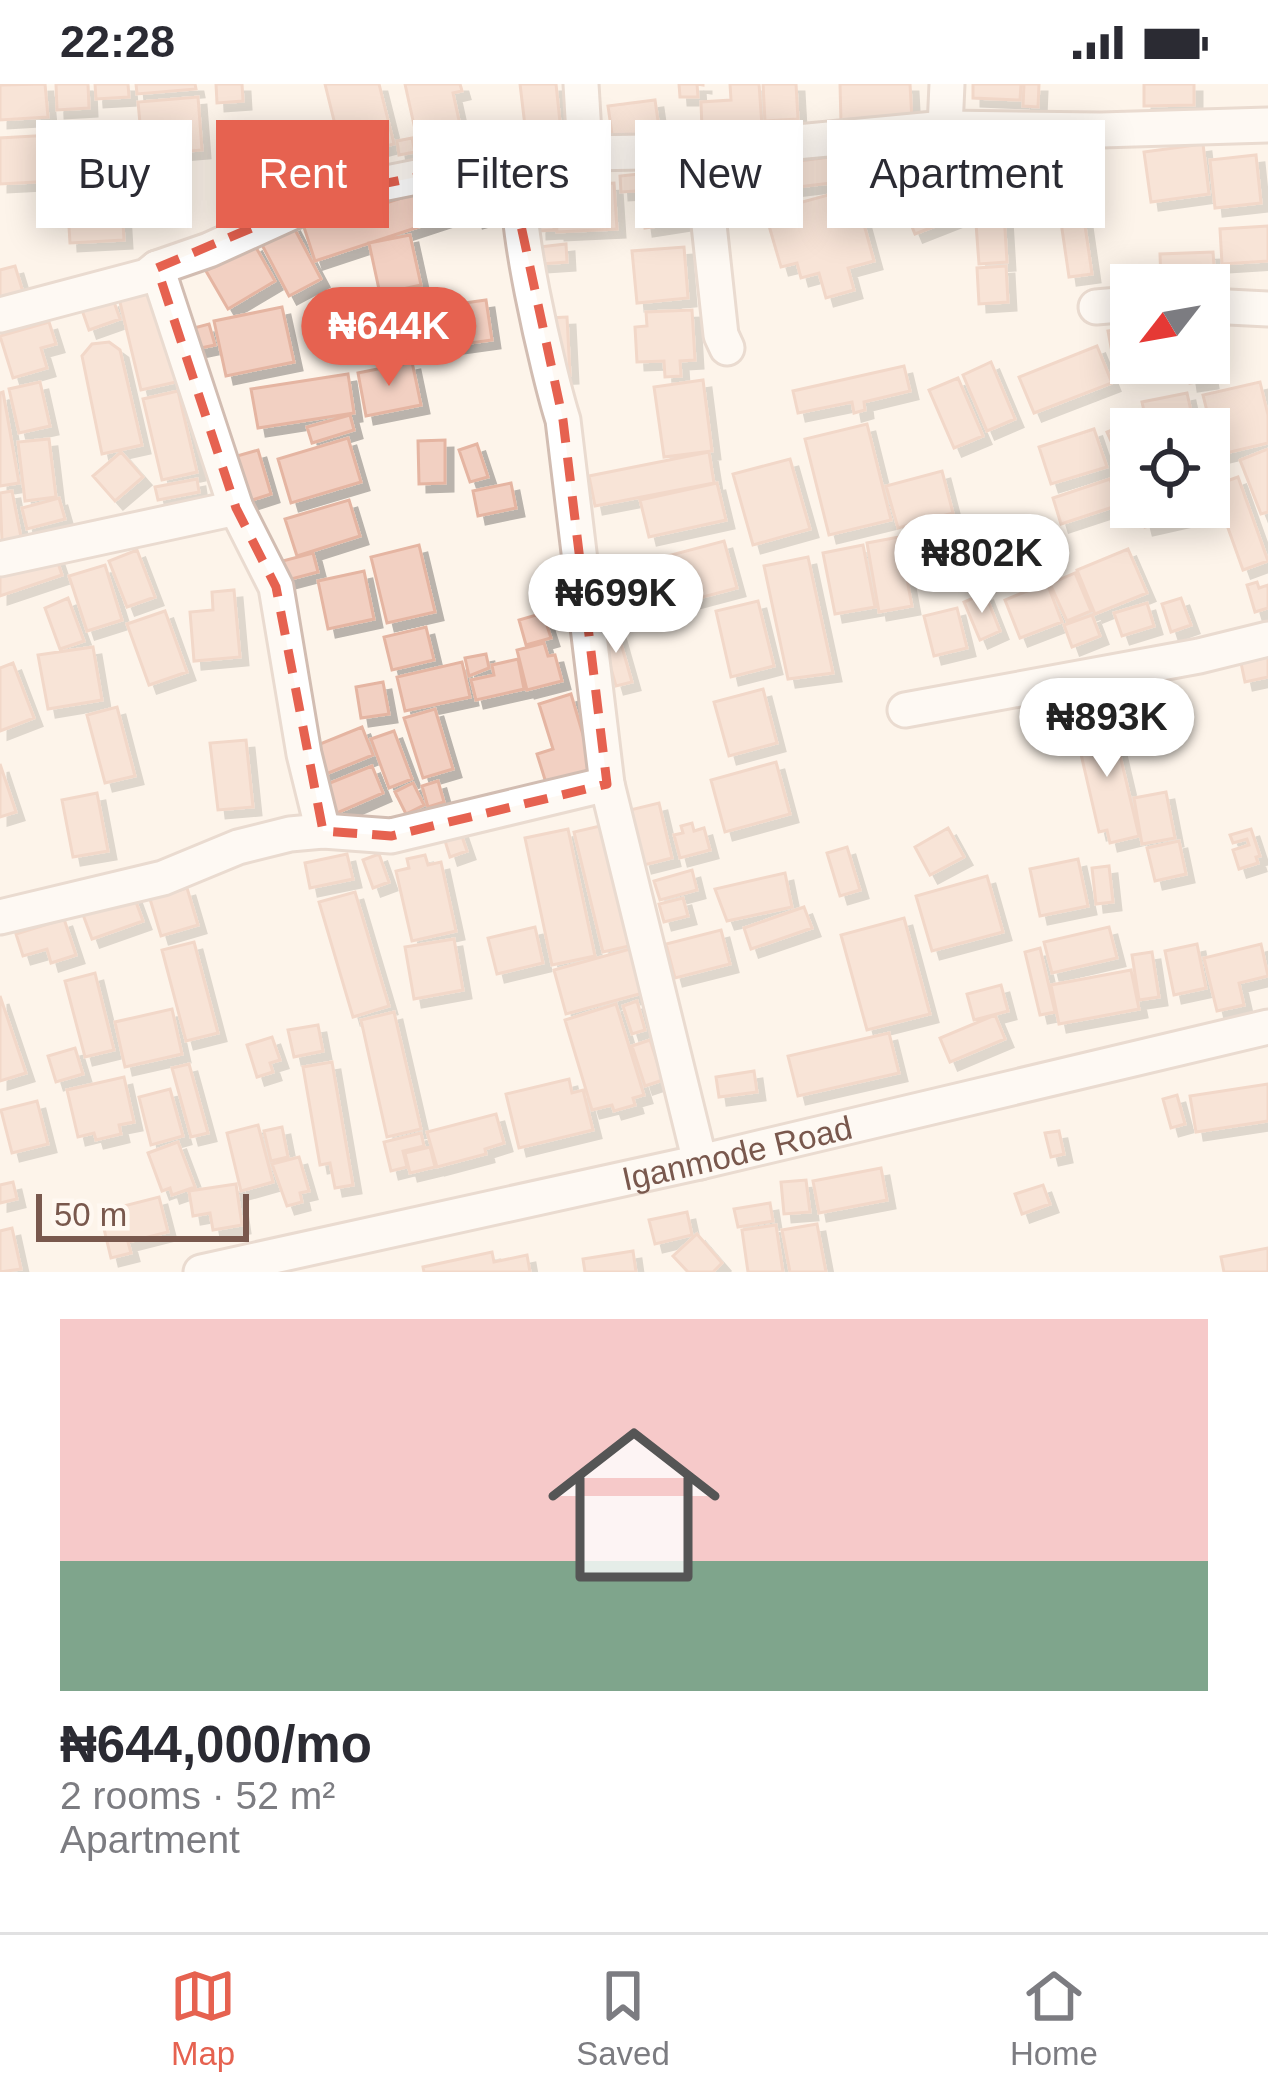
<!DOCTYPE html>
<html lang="en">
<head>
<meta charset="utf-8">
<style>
	:root { --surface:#fff; --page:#f2f2f3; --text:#2b2b33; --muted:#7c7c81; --line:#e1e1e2; --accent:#e66250 }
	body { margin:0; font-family:Helvetica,sans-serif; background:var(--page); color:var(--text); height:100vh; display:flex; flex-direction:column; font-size:45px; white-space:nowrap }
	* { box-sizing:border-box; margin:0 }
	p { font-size:39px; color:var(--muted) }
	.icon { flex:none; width:66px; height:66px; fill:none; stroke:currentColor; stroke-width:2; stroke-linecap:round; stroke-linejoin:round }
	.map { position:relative; height:1188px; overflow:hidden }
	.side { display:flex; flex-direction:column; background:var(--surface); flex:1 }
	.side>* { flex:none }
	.guide { position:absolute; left:36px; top:36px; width:1197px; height:108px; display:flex; gap:24px }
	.needle { width:78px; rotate:239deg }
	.controls { position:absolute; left:1110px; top:180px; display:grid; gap:24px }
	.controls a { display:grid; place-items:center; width:120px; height:120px; border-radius:0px; background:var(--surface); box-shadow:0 6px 30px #0003; font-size:60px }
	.scale { position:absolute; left:36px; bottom:30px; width:213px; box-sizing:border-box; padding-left:12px; border:6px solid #79584d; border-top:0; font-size:33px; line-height:42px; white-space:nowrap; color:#79584d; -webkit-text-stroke:9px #fff8f1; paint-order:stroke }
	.price { position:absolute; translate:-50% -102px; padding:0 27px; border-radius:42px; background:#fff; color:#222; font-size:39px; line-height:78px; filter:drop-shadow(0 3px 6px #0008) }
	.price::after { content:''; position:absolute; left:50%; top:72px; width:36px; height:27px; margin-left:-18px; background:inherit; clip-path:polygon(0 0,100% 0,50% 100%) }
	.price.current { background:var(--accent); color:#fff }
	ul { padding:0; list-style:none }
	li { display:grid; align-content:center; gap:24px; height:636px; padding:0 60px }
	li+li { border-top:3px solid var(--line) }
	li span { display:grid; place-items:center; height:372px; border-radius:0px; color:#555 }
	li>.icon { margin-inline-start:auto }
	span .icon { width:216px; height:216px; fill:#fffc; stroke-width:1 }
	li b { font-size:51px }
	.pill { padding:0 42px; border-radius:0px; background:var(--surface); box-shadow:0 6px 30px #0003; font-size:42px; line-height:108px }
	.pill.current { background:var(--accent); color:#fff }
	.status { display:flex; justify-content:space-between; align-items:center; height:84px; padding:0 60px; background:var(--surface); direction:ltr }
	.status svg { height:33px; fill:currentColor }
	.dock { display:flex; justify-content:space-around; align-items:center; height:168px; border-top:3px solid var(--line); background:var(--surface); font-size:33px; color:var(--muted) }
	.dock a { display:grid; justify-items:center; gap:6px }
	.dock .current { color:var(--accent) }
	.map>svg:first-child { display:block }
	.building { fill:#f2d0c2; stroke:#e5b5a2; stroke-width:3; filter:url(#shadow) }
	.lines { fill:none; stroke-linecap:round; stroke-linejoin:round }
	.minor-casing { stroke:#d2bdb2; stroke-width:39 }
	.minor { stroke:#fff; stroke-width:33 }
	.marked { fill:none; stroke:#e66250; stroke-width:9; stroke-dasharray:24 15; stroke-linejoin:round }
	.labels { text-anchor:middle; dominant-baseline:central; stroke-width:12; stroke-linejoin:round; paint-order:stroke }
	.street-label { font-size:33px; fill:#79584d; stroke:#fff8f1 }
</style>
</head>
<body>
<div class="status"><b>22:28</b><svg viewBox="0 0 49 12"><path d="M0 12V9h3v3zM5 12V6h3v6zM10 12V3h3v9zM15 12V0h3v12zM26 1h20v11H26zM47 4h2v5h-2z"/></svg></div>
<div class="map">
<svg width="1268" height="1188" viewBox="0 0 1268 1188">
	<defs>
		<filter id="shadow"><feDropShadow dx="8" dy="8" stdDeviation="0" flood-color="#0004"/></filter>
	</defs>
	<rect width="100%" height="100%" fill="#fdf4ea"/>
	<path class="building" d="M45,0L48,33L0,36V1Z
		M56,0H88L89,24L57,26Z
		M95,0H128L129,13L96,15Z
		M136,0H195L196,5L137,10Z
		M216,0H242L243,17L217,19Z
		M325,0H379L394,60L366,67L368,76L345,81Z
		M405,0H460L462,7L453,9L460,41L416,50Z
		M520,0H556L560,38L525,42Z
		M679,0H703V1L697,0L698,13H680Z
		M730,0H759L762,42L702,46L701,18L731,16Z
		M763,0H796L798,35L765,37Z
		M840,0H910L912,37L841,39Z
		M973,0H1021L1020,16L973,14Z
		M1024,0H1039L1038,23L1023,22Z
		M1144,0H1194V21L1144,22Z
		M198,13L202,66L143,71L138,18Z
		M655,16L660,51L613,57L608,22Z
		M117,40L124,156L70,159L63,44Z
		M51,51L54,97L0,100V54Z
		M412,54L415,68L399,71L397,57Z
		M1203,60L1209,110L1151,118L1144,68Z
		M894,65L898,98L857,104L856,96L773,106L774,116L744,120L741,102L728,104L726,86Z
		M1048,66L1075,67V90L1048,89Z
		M1006,71L1009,112L1003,113L1007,178L979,180L971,73Z
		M1256,71L1261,119L1215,124L1210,76Z
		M969,74L970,93L941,95L940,75Z
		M649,89L651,106L621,108L620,92Z
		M1049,94H1083L1084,120H1049Z
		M451,98L461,129L315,177L301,134L361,115L364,126Z
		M614,99L617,145L557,148L554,103Z
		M538,101H553L554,146L539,147Z
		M685,102L690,137L645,144L640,109Z
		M854,104L874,177L848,184L854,206L826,214L819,189L801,194L797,179L781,183L765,128Z
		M944,105L956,134L915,150L903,121Z
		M487,113L492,131L475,136L470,118Z
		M1084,135L1092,190L1069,193L1061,138Z
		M292,140L321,195L289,212L260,157Z
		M1268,142V177L1222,180L1220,145Z
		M410,151L421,201L380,210L369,159Z
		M254,160L275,197L228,225L206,187Z
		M566,160L567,178L540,180L539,163Z
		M684,163L688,214L637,219L632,167Z
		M1213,168L1215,196L1161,199L1160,170Z
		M15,182L23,208L0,215V186Z
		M1006,182L1008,218L979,220L977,184Z
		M154,206L176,298L141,306L119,214Z
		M113,215L120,235L89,246L82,226Z
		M486,216L492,256L434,264L429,224Z
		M282,223L294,278L226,292L214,237Z
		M692,226L695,276L680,277L681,292L665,293L664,277L637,278L635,243L647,242L646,228Z
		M406,231L413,268L382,274L374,237Z
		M567,233L570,291L551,292L548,234Z
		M49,238L56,260L41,264L47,284L13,294L0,252Z
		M209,240L215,261L196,265L190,245Z
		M1131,243V259L1111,263L1108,247Z
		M109,258L120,266L142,361L102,370L82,272L92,260Z
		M1097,262L1112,299L1034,329L1019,293Z
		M412,278L421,321L366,332L358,289Z
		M991,278L1015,335L987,347L963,291Z
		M1187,279H1207L1210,296L1190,299Z
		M904,282L910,307L864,318L865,326L854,329L852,318L798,329L793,307Z
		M348,290L354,329L258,344L251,305Z
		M958,294L983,352L954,364L929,306Z
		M703,296L712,367L664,373L654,303Z
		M40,298L50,342L19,349L9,305Z
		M1260,298L1268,331V359L1218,371L1203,311Z
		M178,307L197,388L162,396L143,315Z
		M3,308L19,399L0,402V309Z
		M1187,309L1195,345H1148L1142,318Z
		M350,331L354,346L312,359L307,343Z
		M867,340L891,436L829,451L805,355Z
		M1124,341L1131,369L1119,375L1107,348Z
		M1094,345L1107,383L1051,400L1039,363Z
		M348,354L361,398L291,419L278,375Z
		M49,355L56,413L25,417L18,358Z
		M445,356V399L419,400L418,357Z
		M477,360L488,393L470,398L459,366Z
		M1268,365V428L1261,430L1240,376Z
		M258,366L271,410L243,419L230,374Z
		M121,368L143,393L115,417L93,392Z
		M709,368L714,399L595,422L589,392Z
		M790,375L810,445L753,461L733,390Z
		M942,387L953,429L898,444L886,402Z
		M1238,393L1268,477L1243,486L1213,402Z
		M197,395L199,408L158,416L155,403Z
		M1110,395L1119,421L1061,440L1053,414Z
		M511,399L516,424L478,432L473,407Z
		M717,399L726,436L649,453L640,416Z
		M12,407L21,453L2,457L0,409Z
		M59,414L65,435L27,445L22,424Z
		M349,416L360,452L297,472L285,435Z
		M1140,423H1197L1198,431L1145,443Z
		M899,453L912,522L879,528L867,459Z
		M724,457L737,504L635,531L622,484Z
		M419,461L435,528L387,539L371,473Z
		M863,461L875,523L835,530L823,469Z
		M1128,465L1147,509L1095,530L1077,486Z
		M137,466L155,513L127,523L109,477Z
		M313,469L318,488L276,499L271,480Z
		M55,470L62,491L0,512V489Z
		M808,473L833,589L788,595L764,482Z
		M105,481L122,536L87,547L69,492Z
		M364,487L374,535L328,545L318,497Z
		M1075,489L1091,527L1067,537L1050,500Z
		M1257,498L1259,504L1268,501V524L1255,528L1247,501Z
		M1047,499L1062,538L1020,554L1005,516Z
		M234,506L240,573L194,577L190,528L213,526L212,508Z
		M985,509L1000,547L980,556L964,518Z
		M68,514L84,557L60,565L45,524Z
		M1181,514L1191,541L1171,548L1162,520Z
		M758,517L774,582L731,593L716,527Z
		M1147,519L1154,542L1122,552L1114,529Z
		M957,524L967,564L934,572L924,532Z
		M165,527L187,588L149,601L127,540Z
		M543,529L551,554L526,561L519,536Z
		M1092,531L1100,552L1072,563L1064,541Z
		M616,542L632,598L616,602L600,546Z
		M426,543L434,576L392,586L384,553Z
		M544,559L548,572L555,571L562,597L527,606L517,566Z
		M93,563L102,616L48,625L38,571Z
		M486,570L489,584L469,592L465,574Z
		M1268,573V593L1245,598L1241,579Z
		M518,575L524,605L476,616L471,596L494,591L492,581Z
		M462,578L470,613L405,627L397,593Z
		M13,579L34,634L0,647V584Z
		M383,598L389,630L361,634L356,603Z
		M763,605L777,659L729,672L714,618Z
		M571,610L593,685L546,699L537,670L553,665L539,620Z
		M117,623L135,692L105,699L87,631Z
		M435,625L453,685L423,694L404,634Z
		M1095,635L1097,641L1112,637L1139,752L1110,759L1107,746L1099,748L1074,640Z
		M362,643L373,671L321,692L310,664Z
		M394,647L412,695L389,704L371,655Z
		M246,656L253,723L218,726L210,659Z
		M776,678L790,730L725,748L711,696Z
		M0,680L16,728L0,733Z
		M372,682L383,709L337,729L325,701Z
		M438,697L444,718L428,723L422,702Z
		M413,699L424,721L406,730L395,708Z
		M1166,708L1175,754L1142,760L1134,714Z
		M97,709L108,767L73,773L62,716Z
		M659,719L672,774L644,781L630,726Z
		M692,739L694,747L704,744L710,766L680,774L674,751L683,749L681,742Z
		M458,741L467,767L450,773L442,747Z
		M600,742L629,862L603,868L574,748Z
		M948,744L964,773L930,791L915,763Z
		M568,745L595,872L552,881L525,754Z
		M1251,745L1260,772L1256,773L1258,779L1239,785L1233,766L1249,761L1247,755L1233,759L1230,751Z
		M1179,757L1186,790L1155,797L1147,764Z
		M847,763L860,806L840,812L827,769Z
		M347,770L353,795L310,804L305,779Z
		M379,770L389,798L373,804L363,776Z
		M425,771L428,781L441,778L456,847L412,857L396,787L409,784L407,775Z
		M1078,775L1088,822L1040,832L1030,785Z
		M1109,782L1113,818L1096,820L1092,784Z
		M692,786L697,806L660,816L654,797Z
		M785,789L792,823L727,837L715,805Z
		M987,792L1003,848L932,867L916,812Z
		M187,804L198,841L161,852L150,815Z
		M355,808L389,922L353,933L319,818Z
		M133,810L143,837L92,855L82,828Z
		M683,814L688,832L664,838L659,820Z
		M804,823L812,844L751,865L744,844Z
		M904,834L930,930L867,946L841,851Z
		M64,835L76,871L51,879L47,865L23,872L16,850Z
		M535,843L543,879L497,890L488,854Z
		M1109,843L1117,874L1052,889L1044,858Z
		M721,846L730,880L675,894L666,860Z
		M454,855L463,906L414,915L405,863Z
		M194,858L218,949L186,957L162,866Z
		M1197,860L1206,904L1174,911L1165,867Z
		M1261,860L1268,892L1239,899L1244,921L1217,927L1204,874Z
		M1040,864L1055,928L1040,931L1025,868Z
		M630,865L643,909L566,930L554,886Z
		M1152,868L1159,913L1139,916L1132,871Z
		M1131,886L1139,925L1059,940L1051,901Z
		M95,889L114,966L85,973L65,897Z
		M1001,901L1008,927L974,936L967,910Z
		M0,912L26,989L0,997Z
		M637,917L645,946L632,950L623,922Z
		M616,920L644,1011L633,1014L635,1021L614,1027L612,1021L592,1026L565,936Z
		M172,925L182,970L125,983L115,938Z
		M394,928L421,1045L387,1053L361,936Z
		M995,931L1005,955L950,978L940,954Z
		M318,941L323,967L294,973L288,946Z
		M889,949L899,989L798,1012L788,972Z
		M272,953L280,976L270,979L273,988L257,993L247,961Z
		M650,956L663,996L645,1002L632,962Z
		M75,964L83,990L56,998L48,972Z
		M332,978L353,1101L335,1104L330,1079L320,1081L303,983Z
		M189,980L208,1049L191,1053L172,984Z
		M754,987L757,1008L719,1013L716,993Z
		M124,993L134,1038L119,1041L121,1050L96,1056L94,1049L78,1053L67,1006Z
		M569,995L572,1009L583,1006L593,1046L519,1064L506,1010Z
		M1268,1000V1037L1196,1048L1190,1012Z
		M170,1005L183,1052L151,1061L139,1013Z
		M1177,1011L1185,1040L1171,1044L1163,1015Z
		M37,1017L48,1060L12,1069L1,1026Z
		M496,1030L504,1059L485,1065L486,1070L437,1083L427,1048Z
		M258,1041L273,1098L241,1107L227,1049Z
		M282,1043L288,1073L271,1077L264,1047Z
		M1059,1047L1064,1070L1051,1073L1045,1049Z
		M421,1049L424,1062L403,1067L407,1083L391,1087L384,1058Z
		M178,1058L195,1103L172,1111L170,1104L162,1107L148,1069Z
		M430,1063L435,1083L410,1089L405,1069Z
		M299,1073L309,1107L300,1109L302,1118L287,1122L272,1080Z
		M881,1084L887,1116L819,1129L813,1097Z
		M806,1096L810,1128L784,1130L781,1098Z
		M13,1098L17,1115L0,1119V1101Z
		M236,1100L242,1141L213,1146L210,1129L193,1132L189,1107Z
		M1043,1101L1050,1120L1022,1130L1015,1110Z
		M159,1113L168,1148L128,1158L131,1169L111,1174L100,1128Z
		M770,1119L773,1137L738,1143L734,1125Z
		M687,1128L692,1151L655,1160L649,1136Z
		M817,1140L826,1188H790L782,1146Z
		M776,1141L783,1188H748L742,1146Z
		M12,1144L21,1185L0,1188V1147Z
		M697,1150L722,1179L713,1188H688L673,1172Z
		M1268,1164V1188H1224L1221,1173Z
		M633,1167L636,1188H585L583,1175Z
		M492,1168L494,1178L527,1171L530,1188H424L423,1183Z"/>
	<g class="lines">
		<defs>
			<g id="minor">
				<path d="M581,0L585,67"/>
				<path d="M945,44L947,0"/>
				<path d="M701,67L721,251L727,264"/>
				<path d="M531,70C528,76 523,80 521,86C508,119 550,296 563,336L607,700L700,1078"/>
				<path d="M157,184L236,424L276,503L304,670L323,747"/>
				<path d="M1209,222L1268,225"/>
				<path d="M1096,223L1131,220"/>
				<path d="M0,231L147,192L157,184L209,166L332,110L531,70L701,67L945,44L1101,46L1268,41"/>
				<path d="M0,475L236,424"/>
				<path d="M905,626L1199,572L1268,555"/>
				<path d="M0,833L163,794L238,763L290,750L323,747L391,752L607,700"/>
				<path id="s1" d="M201,1188L700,1078L1268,943"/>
			</g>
		</defs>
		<use href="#minor" class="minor-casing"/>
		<use href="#minor" class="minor"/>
	</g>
	<path d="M0 0H1268V1188H0ZM531,70L519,88L520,137L563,336L607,700L391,752L323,747L276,503L236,424L157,184L332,110Z" fill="#fdf4ea" fill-opacity=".55" fill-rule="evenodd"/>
	<path class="marked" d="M531,70L519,88L520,137L563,336L607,700L391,752L323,747L276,503L236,424L157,184L332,110Z"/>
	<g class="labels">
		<g class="street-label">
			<text stroke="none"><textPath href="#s1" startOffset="549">Iganmode Road</textPath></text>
		</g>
	</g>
</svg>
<div class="controls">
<a><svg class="needle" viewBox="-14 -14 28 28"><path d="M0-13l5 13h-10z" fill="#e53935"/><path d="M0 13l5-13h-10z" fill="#7c7c81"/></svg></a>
<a><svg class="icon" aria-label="locate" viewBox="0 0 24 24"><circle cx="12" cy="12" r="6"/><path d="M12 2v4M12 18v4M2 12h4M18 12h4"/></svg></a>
</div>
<div class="scale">50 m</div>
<b class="price current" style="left:389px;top:305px">₦644K</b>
<b class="price" style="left:982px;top:532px">₦802K</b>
<b class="price" style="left:616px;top:572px">₦699K</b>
<b class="price" style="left:1107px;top:696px">₦893K</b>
<div class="guide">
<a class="pill">Buy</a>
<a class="pill current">Rent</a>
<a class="pill">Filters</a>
<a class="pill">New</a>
<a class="pill">Apartment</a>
</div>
</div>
<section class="side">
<ul>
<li><span style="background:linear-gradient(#f6c9c9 65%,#7fa58c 0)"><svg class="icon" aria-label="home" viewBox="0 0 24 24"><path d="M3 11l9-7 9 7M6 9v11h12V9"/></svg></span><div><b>₦644,000/mo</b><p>2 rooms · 52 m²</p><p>Apartment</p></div></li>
</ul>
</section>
<nav class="dock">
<a class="current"><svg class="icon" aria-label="map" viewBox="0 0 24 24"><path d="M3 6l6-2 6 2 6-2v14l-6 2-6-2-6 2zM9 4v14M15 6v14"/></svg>Map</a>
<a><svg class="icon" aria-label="saved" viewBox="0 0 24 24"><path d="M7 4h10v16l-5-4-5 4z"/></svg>Saved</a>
<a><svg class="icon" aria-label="home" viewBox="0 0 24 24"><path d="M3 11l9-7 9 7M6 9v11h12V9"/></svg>Home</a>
</nav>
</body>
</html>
